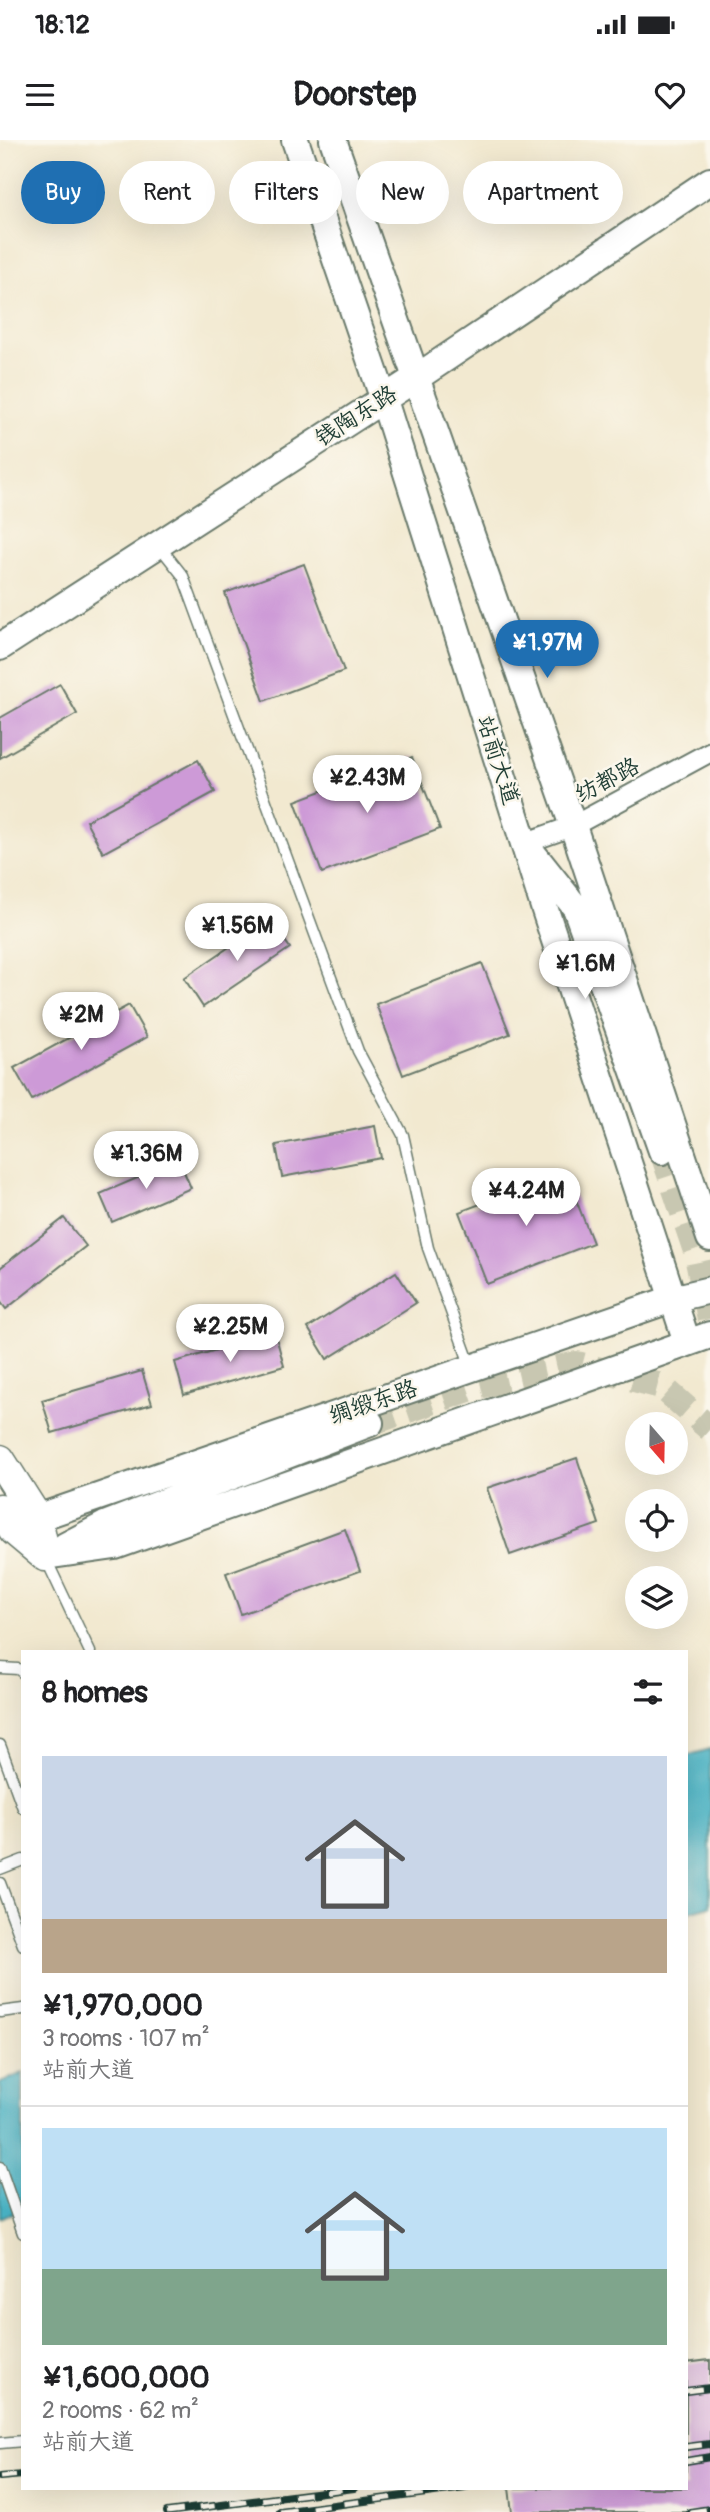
<!DOCTYPE html>
<html lang="en">
<head>
<meta charset="utf-8">
<style>
	:root { --surface:#fff; --page:#f6f6f6; --text:#202124; --muted:#757577; --line:#e0e0e0; --accent:#1f6fb2 }
	body { margin:0; font-family:Pangolin,"LXGW WenKai TC",sans-serif; background:var(--page); color:var(--text); height:100vh; display:flex; flex-direction:column; font-size:26px; white-space:nowrap }
	* { box-sizing:border-box; margin:0 }
	p { font-size:23px; color:var(--muted) }
	.icon { flex:none; width:38px; height:38px; fill:none; stroke:currentColor; stroke-width:2; stroke-linecap:round; stroke-linejoin:round }
	.map { position:relative; flex:1; overflow:hidden }
	.details { position:absolute; left:21px; top:1510px; width:667px; height:840px; display:flex; flex-direction:column; background:var(--surface); border-radius:0px; box-shadow:0 7px 28px #0002 }
	.details>* { flex:none }
	.hud { position:absolute; left:21px; top:21px; width:668px; height:63px; display:flex; gap:14px }
	.needle { width:46px; rotate:160deg }
	.controls { position:absolute; left:625px; top:1272px; display:grid; gap:14px }
	.controls a { display:grid; place-items:center; width:63px; height:63px; border-radius:50%; background:var(--surface); box-shadow:0 7px 28px #0002; font-size:35px }
	.price { position:absolute; translate:-50% -60px; padding:0 16px; border-radius:24px; background:#fff; color:#222; font-size:23px; line-height:46px; filter:drop-shadow(0 2px 4px #0008) }
	.price::after { content:''; position:absolute; left:50%; top:42px; width:21px; height:16px; margin-left:-10px; background:inherit; clip-path:polygon(0 0,100% 0,50% 100%) }
	.price.selected { background:var(--accent); color:#fff }
	ul { padding:0; list-style:none }
	li { display:grid; align-content:center; gap:14px; height:371px; padding:0 21px }
	li+li { border-top:2px solid var(--line) }
	li span { display:grid; place-items:center; height:217px; border-radius:0px; color:#555 }
	li>.icon { margin-inline-start:auto }
	span .icon { width:126px; height:126px; fill:#fffc; stroke-width:1 }
	li b { font-size:30px }
	h2 { display:flex; justify-content:space-between; align-items:center; height:84px; padding:0 21px; font-size:30px }
	.pill { padding:0 24px; border-radius:32px; background:var(--surface); box-shadow:0 7px 28px #0002; font-size:24px; line-height:63px }
	.pill.selected { background:var(--accent); color:#fff }
	.status { display:flex; justify-content:space-between; align-items:center; height:49px; padding:0 35px; background:var(--surface); direction:ltr }
	.status svg { height:19px; fill:currentColor }
	header { display:flex; justify-content:space-between; align-items:center; height:91px; padding:0 21px; background:var(--surface); font-size:32px; font-weight:700 }
	.map>svg:first-child { display:block }
	.water { fill:#48b3c5; stroke:#34787c; stroke-width:2 }
	.building { fill:#cd9ad7 }
	.lines { fill:none; stroke-linecap:round; stroke-linejoin:round }
	.secondary-tunnel { stroke:#c8c7b1; stroke-width:26; stroke-dasharray:26 13; stroke-linecap:butt }
	.lane-casing { stroke:#69796b; stroke-width:13 }
	.street-casing { stroke:#69796b; stroke-width:23 }
	.secondary-casing { stroke:#69796b; stroke-width:30 }
	.primary-casing { stroke:#69796b; stroke-width:33 }
	.lane { stroke:#fff; stroke-width:10 }
	.street { stroke:#fff; stroke-width:19 }
	.secondary { stroke:#fff; stroke-width:26 }
	.primary { stroke:#fff; stroke-width:30 }
	.rail-casing { stroke:#1f3d34; stroke-width:8 }
	.rail { stroke:#fbf7ec; stroke-width:5; stroke-dasharray:16; stroke-linecap:butt }
	.labels { text-anchor:middle; dominant-baseline:central; stroke-width:5; stroke-linejoin:round; paint-order:stroke }
	.street-label { font-size:23px; fill:#1f3d34; stroke:#fbf7ec }
</style>
</head>
<body>
<div class="status"><b>18:12</b><svg viewBox="0 0 49 12"><path d="M0 12V9h3v3zM5 12V6h3v6zM10 12V3h3v9zM15 12V0h3v12zM26 1h20v11H26zM47 4h2v5h-2z"/></svg></div>
<header><svg class="icon" aria-label="menu" viewBox="0 0 24 24"><path d="M4 6h16M4 12h16M4 18h16"/></svg>Doorstep<svg class="icon" aria-label="heart" viewBox="0 0 24 24"><path d="M12 20l-8-8c-3-5 5-10 8-4 3-6 11-1 8 4z"/></svg></header>
<div class="map">
<svg width="710" height="2372" viewBox="0 0 710 2372">
	<rect width="100%" height="100%" fill="#fbf7ec"/>
	<filter id="ink" filterUnits="userSpaceOnUse"><feTurbulence type="fractalNoise" baseFrequency=".0143" numOctaves="2"/><feDisplacementMap in="SourceGraphic" scale="14" xChannelSelector="R" yChannelSelector="G"/><feConvolveMatrix kernelMatrix="1 2 1 2 8 2 1 2 1" color-interpolation-filters="sRGB"/></filter>
	<filter id="wash" filterUnits="userSpaceOnUse"><feTurbulence type="fractalNoise" baseFrequency=".00686" numOctaves="4" result="noise"/><feDisplacementMap in="SourceGraphic" scale="28" xChannelSelector="R" yChannelSelector="G"/><feGaussianBlur stdDeviation="1.57" result="paint"/><feColorMatrix in="noise" values="0 0 0 0 0 0 0 0 0 0 0 0 0 0 0 0 0 1.4 0 .05"/><feComposite in="paint" operator="in"/></filter>
	<g filter="url(#wash)">
		<rect width="100%" height="100%" fill="#f2e9d0"/>
		<path class="water" d="M710,1609V1766L686,1773V1616Z
			M23,1933V2069L0,2078V1943Z"/>
		<g id="blocks">
			<path class="building" d="M304,424L344,531L264,561L225,453Z
				M60,544L77,574L0,618V578Z
				M412,617L440,689L322,733L295,661Z
				M198,620L215,652L103,713L86,681Z
				M270,779L290,808L203,867L184,838Z
				M482,823L510,894L403,935L376,864Z
				M129,865L147,897L32,960L14,928Z
				M375,986L381,1018L282,1037L276,1005Z
				M179,1020L191,1048L112,1082L100,1054Z
				M565,1032L593,1103L487,1144L459,1072Z
				M64,1078L86,1106L6,1169L0,1161V1128Z
				M396,1132L416,1163L327,1219L308,1188Z
				M275,1193L284,1226L184,1255L175,1222Z
				M142,1231L152,1264L52,1293L42,1260Z
				M577,1318L599,1384L510,1415L487,1348Z
				M345,1389L360,1431L241,1474L226,1433Z
				M710,2220V2372H512L509,2348H686V2223Z"/>
		</g>
	</g>
	<g filter="url(#ink)">
		<use href="#blocks" fill-opacity="0" stroke="#69796b" stroke-width="2"/>
		<g class="lines">
			<path class="secondary-tunnel" d="M662,1011L696,1111L710,1179
				M370,1283L475,1247L577,1224L661,1246L710,1289"/>
			<defs>
				<path id="lane" d="M160,407L183,436L358,911L403,995L428,1108L471,1227
					M45,1417L90,1512
					M0,1528L18,1529L23,1533
					M0,1605L23,1668
					M0,1729L23,1720
					M0,1743L23,1805
					M0,1872L23,1869
					M0,2027L23,2093
					M0,2303L23,2301"/>
				<path id="street" d="M525,703L573,686L710,612"/>
				<path id="secondary" d="M295,0L383,257L545,770L687,1202
					M333,0L573,686L710,1098
					M0,507L416,238L710,41
					M534,715L576,768L662,1011
					M37,1378L672,1159L710,1150
					M65,1406L105,1385L370,1283
					M45,1416L115,1406L710,1195"/>
				<path id="primary" d="M0,1320L37,1378L45,1416
					M0,1369L14,1390L45,1416"/>
			</defs>
			<use href="#lane" class="lane-casing"/>
			<use href="#street" class="street-casing"/>
			<use href="#secondary" class="secondary-casing"/>
			<use href="#primary" class="primary-casing"/>
			<use href="#lane" class="lane"/>
			<use href="#street" class="street"/>
			<use href="#secondary" class="secondary"/>
			<use href="#primary" class="primary"/>
			<defs>
				<path id="rail" d="M686,2251L710,2248
					M686,2307L710,2304
					M686,2321L710,2317
					M0,2337L23,2335
					M167,2372L354,2348
					M280,2372L465,2348
					M690,2372L710,2369"/>
			</defs>
			<use href="#rail" class="rail-casing"/>
			<use href="#rail" class="rail"/>
		</g>
	</g>
	<g class="labels">
		<g class="street-label">
			<text transform="translate(356 276) rotate(-33)">钱陶东路</text>
			<text transform="translate(498 620) rotate(72)">站前大道</text>
			<text transform="translate(607 640) rotate(-28)">纺都路</text>
			<text transform="translate(373 1262) rotate(-19)">绸缎东路</text>
		</g>
	</g>
</svg>
<div class="controls">
<a><svg class="needle" viewBox="-14 -14 28 28"><path d="M0-13l5 13h-10z" fill="#e53935"/><path d="M0 13l5-13h-10z" fill="#757577"/></svg></a>
<a><svg class="icon" aria-label="locate" viewBox="0 0 24 24"><circle cx="12" cy="12" r="6"/><path d="M12 2v4M12 18v4M2 12h4M18 12h4"/></svg></a>
<a><svg class="icon" aria-label="layers" viewBox="0 0 24 24"><path d="M12 4l9 5-9 5-9-5zM3 14l9 5 9-5"/></svg></a>
</div>
<b class="price selected" style="left:547px;top:540px">¥1.97M</b>
<b class="price" style="left:367px;top:675px">¥2.43M</b>
<b class="price" style="left:237px;top:823px">¥1.56M</b>
<b class="price" style="left:585px;top:861px">¥1.6M</b>
<b class="price" style="left:81px;top:912px">¥2M</b>
<b class="price" style="left:146px;top:1051px">¥1.36M</b>
<b class="price" style="left:526px;top:1088px">¥4.24M</b>
<b class="price" style="left:230px;top:1224px">¥2.25M</b>
<div class="hud">
<a class="pill selected">Buy</a>
<a class="pill">Rent</a>
<a class="pill">Filters</a>
<a class="pill">New</a>
<a class="pill">Apartment</a>
</div>
<section class="details">
<h2>8 homes<svg class="icon" aria-label="filters" viewBox="0 0 24 24"><path d="M4 7h16M4 17h16"/><circle cx="9" cy="7" r="2"/><circle cx="15" cy="17" r="2"/></svg></h2>
<ul>
<li><span style="background:linear-gradient(#c9d6e8 75%,#b9a48a 0)"><svg class="icon" aria-label="home" viewBox="0 0 24 24"><path d="M3 11l9-7 9 7M6 9v11h12V9"/></svg></span><div><b>¥1,970,000</b><p>3 rooms · 107 m²</p><p>站前大道</p></div></li>
<li><span style="background:linear-gradient(#bfe0f5 65%,#7fa58c 0)"><svg class="icon" aria-label="home" viewBox="0 0 24 24"><path d="M3 11l9-7 9 7M6 9v11h12V9"/></svg></span><div><b>¥1,600,000</b><p>2 rooms · 62 m²</p><p>站前大道</p></div></li>
</ul>
</section>
</div>
</body>
</html>
